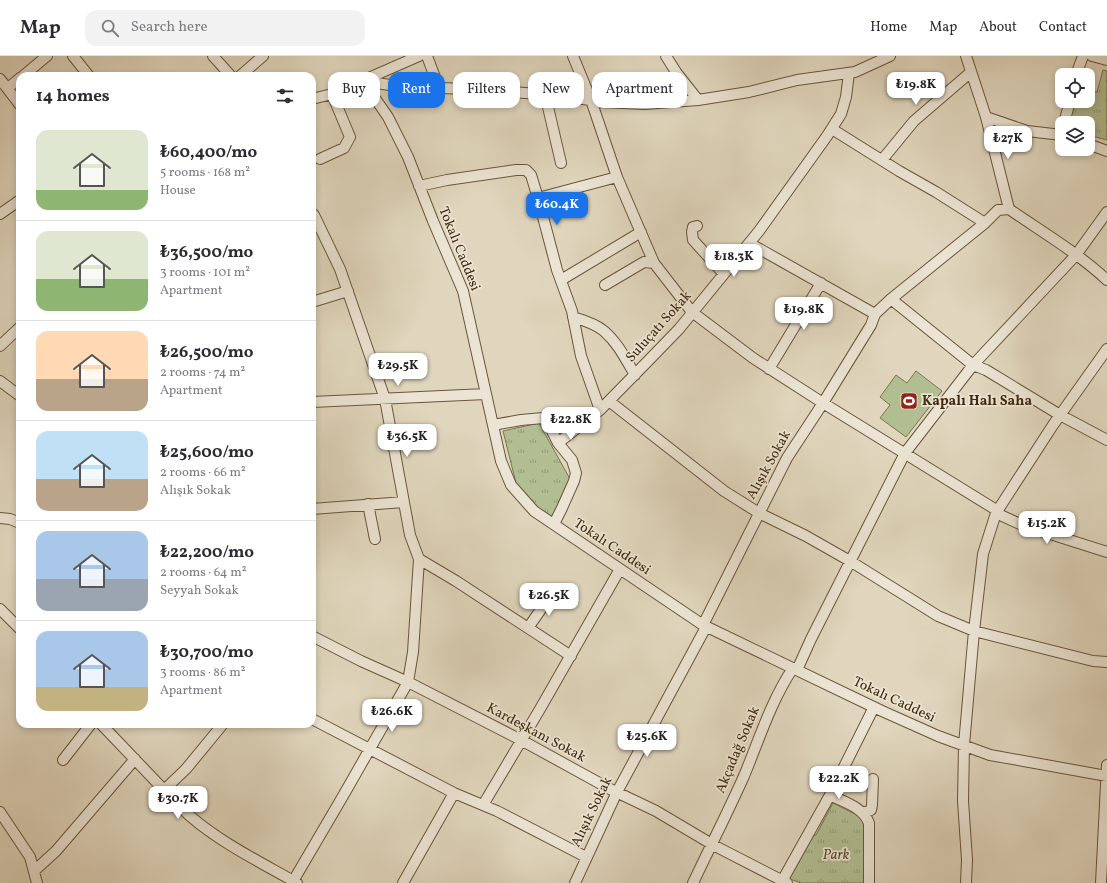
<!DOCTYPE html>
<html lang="en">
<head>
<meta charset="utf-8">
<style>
	:root { --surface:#fff; --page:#f2f2f3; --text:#2b2b33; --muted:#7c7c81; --line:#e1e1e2; --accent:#1a73e8 }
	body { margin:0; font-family:Vollkorn,serif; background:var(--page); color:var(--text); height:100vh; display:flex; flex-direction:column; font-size:15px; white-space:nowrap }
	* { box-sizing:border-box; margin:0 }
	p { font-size:13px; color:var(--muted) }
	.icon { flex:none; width:22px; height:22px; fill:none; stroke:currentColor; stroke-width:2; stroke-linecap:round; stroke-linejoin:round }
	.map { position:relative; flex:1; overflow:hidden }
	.panel { position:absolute; left:16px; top:16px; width:300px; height:656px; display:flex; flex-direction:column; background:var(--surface); border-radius:12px; box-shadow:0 2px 6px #0003 }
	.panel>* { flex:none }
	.banner { position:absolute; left:328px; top:16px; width:380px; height:36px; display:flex; gap:8px }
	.buttons { position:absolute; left:1055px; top:12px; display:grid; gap:8px }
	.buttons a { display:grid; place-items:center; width:40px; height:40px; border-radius:8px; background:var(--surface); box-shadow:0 2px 6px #0003; font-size:20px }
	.price { position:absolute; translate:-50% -34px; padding:0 9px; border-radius:8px; background:#fff; color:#222; font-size:13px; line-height:26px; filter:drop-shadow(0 1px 2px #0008) }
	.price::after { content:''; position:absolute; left:50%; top:24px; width:12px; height:9px; margin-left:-6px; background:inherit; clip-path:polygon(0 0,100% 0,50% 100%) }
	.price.active { background:var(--accent); color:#fff }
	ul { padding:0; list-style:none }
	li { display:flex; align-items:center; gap:12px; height:100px; padding:0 20px }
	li+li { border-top:1px solid var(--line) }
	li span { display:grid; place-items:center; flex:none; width:112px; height:80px; border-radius:12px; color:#555 }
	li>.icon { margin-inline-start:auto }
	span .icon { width:48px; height:48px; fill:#fffc; stroke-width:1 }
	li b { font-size:17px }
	h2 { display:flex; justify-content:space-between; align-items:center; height:48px; padding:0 20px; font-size:17px }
	.pill { padding:0 14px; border-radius:12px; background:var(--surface); box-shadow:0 2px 6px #0003; font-size:14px; line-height:36px }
	.pill.active { background:var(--accent); color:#fff }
	header { display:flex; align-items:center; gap:24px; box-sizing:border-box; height:56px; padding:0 20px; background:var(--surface); border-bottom:1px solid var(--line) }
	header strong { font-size:19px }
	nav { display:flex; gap:22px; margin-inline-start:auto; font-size:14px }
	.search { width:280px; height:36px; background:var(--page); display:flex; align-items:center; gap:10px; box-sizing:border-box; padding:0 14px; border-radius:12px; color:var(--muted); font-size:15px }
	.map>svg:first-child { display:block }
	.grass { fill:url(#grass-tufts); stroke:#7a744f }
	.garden { fill:#b1be92; stroke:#7a744f }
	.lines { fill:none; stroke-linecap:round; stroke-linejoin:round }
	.minor-casing { stroke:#6a5538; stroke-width:12 }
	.minor { stroke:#ebe4d4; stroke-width:10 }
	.labels { text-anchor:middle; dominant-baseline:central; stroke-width:3.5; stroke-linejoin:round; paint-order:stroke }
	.street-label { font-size:14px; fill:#422a0c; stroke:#ebe4d4 }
	.poi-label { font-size:14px; font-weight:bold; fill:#422a0c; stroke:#ebe4d4; text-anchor:start }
	.park-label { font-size:14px; font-style:italic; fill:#584827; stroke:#ebe4d4 }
</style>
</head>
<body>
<header>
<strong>Map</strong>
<div class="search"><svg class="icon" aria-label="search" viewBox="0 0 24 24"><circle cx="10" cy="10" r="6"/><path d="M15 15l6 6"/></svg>Search here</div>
<nav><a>Home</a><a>Map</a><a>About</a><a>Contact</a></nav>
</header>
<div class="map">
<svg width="1107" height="827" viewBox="0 0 1107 827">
	<defs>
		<pattern id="grass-tufts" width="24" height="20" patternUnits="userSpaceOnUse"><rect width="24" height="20" fill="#b1be92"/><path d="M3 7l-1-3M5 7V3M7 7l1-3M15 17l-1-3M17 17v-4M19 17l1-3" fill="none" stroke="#929b76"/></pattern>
	</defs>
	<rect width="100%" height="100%" fill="#e0d6bd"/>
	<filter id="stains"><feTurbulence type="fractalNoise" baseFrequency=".005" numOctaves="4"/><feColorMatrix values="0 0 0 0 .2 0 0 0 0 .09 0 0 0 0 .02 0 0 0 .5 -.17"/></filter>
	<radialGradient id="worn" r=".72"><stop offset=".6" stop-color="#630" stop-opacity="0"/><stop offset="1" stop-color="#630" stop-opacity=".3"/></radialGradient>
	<path class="grass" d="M1103,14L1107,15V84L1088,79V67H1069L1075,45H1088V34L1097,36Z
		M539,367L570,423L552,461L534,449L517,431L503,375Z
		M833,747L865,763L864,827H801L790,823L789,820L809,780L816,779Z"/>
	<path class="garden" d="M916,315L942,335L906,381L880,362L890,349L880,341L896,319L907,327Z"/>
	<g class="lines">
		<defs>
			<path id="minor" d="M73,0L89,20
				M213,0L231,20
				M427,0L439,32
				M573,0L591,44L617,121
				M666,0L676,16L698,44
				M966,0L986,61L1009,153
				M1092,0L1107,4
				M1076,19L1083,0
				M23,20L47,0
				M240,20L263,0
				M0,23L20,49
				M363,25L388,61L408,101L433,165L463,235L501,405L511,429L534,455L703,569L882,655L938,680L990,699L1107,720
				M363,25L403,31L472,33L539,38L591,44L600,46L645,48L698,44L749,36L797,24L855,16L890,0
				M8,32L20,22
				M545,38L561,107
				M312,43L332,38L419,0
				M986,61L1027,75L1062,79
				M1064,67L1070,45
				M832,73L899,115L936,136L985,167
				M1088,88L1107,95
				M320,103L344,92L350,81L332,38
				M882,104L914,65L971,16
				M419,130L447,124L516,114H526L531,119L538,142L557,214L572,255L581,300L600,354
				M538,142L617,121L654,207
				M312,157L314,159L340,213L385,343L410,479L419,503L456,525L571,600
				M0,158L20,144
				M697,170L693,171L692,176L693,184L723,217
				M749,187L875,258
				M561,224L641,176
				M605,229L644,206L654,207L692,256L753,302L823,347L998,455
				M891,243L973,309L986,314L1060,359L1107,384
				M312,246L348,235
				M573,261C583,264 596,268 604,275C618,287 626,304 635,319
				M0,290L20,271
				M769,313L821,227
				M0,325L20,340
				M609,345L724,435L759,457L806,480L850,505L938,560L974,575L1093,605L1107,606
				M312,346L486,338
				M493,369L521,364L543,362L550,371L558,387L572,404L576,417L574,425L562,452L554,468
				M558,387L600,354L649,304L679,273L759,175L827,80L841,58L846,41L849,17
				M368,448L375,483
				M312,453L404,446
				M996,457L1022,469L1107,496
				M0,462L10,463L20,467
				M0,553L20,573
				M703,569L787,402L823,347L871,269L875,258L891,243L985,167L998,154L1009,153C1042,176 1078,197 1107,224
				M528,572L546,546L547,541
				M312,580L361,605L408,626L521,684L612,734L656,755L715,790L787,827
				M797,614L811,583L905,397L973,309L1076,199L1107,156
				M312,663L454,737L497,755L586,801
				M101,668L164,734
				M223,668L186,713L164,734C173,743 181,752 190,760C221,787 262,807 297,827
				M63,704L91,668
				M830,739C844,746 863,751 869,767V827
				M483,749L540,653L620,513
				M0,756L30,801L37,827
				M863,757L871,754L872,749L873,723
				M34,815L56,795L135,703
				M292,827L343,740L408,626L413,596L419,503
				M403,827L454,737
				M575,827L617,736L706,571
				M693,827C710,791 728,756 744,720C759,684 771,645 793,612
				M781,827L830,739L874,651
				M966,827L967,804L963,745L964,689L974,575L983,498L996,457L1053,369L1107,293
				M1101,827L1107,709"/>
		</defs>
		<use href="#minor" class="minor-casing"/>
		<use href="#minor" class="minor"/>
	</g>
	<defs>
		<symbol id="stadium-square" viewBox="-11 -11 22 22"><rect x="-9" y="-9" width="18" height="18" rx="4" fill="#8f2418" stroke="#ebe4d4"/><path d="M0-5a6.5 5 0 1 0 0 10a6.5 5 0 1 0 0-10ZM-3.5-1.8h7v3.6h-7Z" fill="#fff"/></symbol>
	</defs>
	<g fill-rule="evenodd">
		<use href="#stadium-square" x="899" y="335" width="20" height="20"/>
	</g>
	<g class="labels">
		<g class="street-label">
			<text transform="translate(459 193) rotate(68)">Tokalı Caddesi</text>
			<text transform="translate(659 271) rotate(-48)">Suluçatı Sokak</text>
			<text transform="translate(769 409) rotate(-61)">Alışık Sokak</text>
			<text transform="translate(612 491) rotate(34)">Tokalı Caddesi</text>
			<text transform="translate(894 644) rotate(25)">Tokalı Caddesi</text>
			<text transform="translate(536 677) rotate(28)">Kardeşkanı Sokak</text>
			<text transform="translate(738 694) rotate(-67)">Akçadağ Sokak</text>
			<text transform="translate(592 756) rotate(-64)">Alışık Sokak</text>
		</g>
		<g class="poi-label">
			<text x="922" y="345">Kapalı Halı Saha</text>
		</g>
		<g class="park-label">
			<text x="836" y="799">Park</text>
		</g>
	</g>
	<rect width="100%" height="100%" filter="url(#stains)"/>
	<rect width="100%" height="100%" fill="url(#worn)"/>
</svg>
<div class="buttons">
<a><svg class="icon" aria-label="locate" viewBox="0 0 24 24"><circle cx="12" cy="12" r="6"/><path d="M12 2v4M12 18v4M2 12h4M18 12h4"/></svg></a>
<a><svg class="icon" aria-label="layers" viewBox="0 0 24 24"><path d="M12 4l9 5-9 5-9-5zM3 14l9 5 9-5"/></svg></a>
</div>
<b class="price" style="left:916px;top:50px">₺19.8K</b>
<b class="price" style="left:1008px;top:104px">₺27K</b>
<b class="price active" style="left:557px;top:170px">₺60.4K</b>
<b class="price" style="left:734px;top:222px">₺18.3K</b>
<b class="price" style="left:804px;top:275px">₺19.8K</b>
<b class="price" style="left:398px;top:331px">₺29.5K</b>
<b class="price" style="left:571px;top:385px">₺22.8K</b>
<b class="price" style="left:407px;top:402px">₺36.5K</b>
<b class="price" style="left:1047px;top:489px">₺15.2K</b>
<b class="price" style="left:549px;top:561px">₺26.5K</b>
<b class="price" style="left:392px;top:677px">₺26.6K</b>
<b class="price" style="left:647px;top:702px">₺25.6K</b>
<b class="price" style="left:839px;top:744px">₺22.2K</b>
<b class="price" style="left:178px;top:764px">₺30.7K</b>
<div class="banner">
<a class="pill">Buy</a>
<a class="pill active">Rent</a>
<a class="pill">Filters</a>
<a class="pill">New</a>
<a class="pill">Apartment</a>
</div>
<section class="panel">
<h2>14 homes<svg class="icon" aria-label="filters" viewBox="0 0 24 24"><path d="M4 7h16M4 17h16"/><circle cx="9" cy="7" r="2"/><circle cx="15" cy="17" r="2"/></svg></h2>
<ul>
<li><span style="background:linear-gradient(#dfe7d0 75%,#8fb573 0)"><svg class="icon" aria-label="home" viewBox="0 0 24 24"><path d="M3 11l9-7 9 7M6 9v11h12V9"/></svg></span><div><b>₺60,400/mo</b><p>5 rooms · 168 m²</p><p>House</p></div></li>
<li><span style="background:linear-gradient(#dfe7d0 60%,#8fb573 0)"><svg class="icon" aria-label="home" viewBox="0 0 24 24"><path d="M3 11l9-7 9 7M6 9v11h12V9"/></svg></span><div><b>₺36,500/mo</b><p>3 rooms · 101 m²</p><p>Apartment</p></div></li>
<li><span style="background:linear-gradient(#ffd9b3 60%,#b9a48a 0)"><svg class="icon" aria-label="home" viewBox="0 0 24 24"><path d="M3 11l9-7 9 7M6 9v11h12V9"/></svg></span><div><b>₺26,500/mo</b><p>2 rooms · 74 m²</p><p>Apartment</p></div></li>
<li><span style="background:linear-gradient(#bfe0f5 60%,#b9a48a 0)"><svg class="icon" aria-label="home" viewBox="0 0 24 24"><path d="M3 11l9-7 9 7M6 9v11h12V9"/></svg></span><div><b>₺25,600/mo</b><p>2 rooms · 66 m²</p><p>Alışık Sokak</p></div></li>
<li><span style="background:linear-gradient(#a9c7e8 60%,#9aa5b1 0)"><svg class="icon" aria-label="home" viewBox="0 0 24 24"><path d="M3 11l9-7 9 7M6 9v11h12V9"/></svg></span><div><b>₺22,200/mo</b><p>2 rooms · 64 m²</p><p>Seyyah Sokak</p></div></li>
<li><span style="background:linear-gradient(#a9c7e8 70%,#c2b280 0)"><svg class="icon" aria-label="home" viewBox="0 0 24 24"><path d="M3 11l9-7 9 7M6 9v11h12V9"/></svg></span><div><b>₺30,700/mo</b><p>3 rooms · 86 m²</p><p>Apartment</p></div></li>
</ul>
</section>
</div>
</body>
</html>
